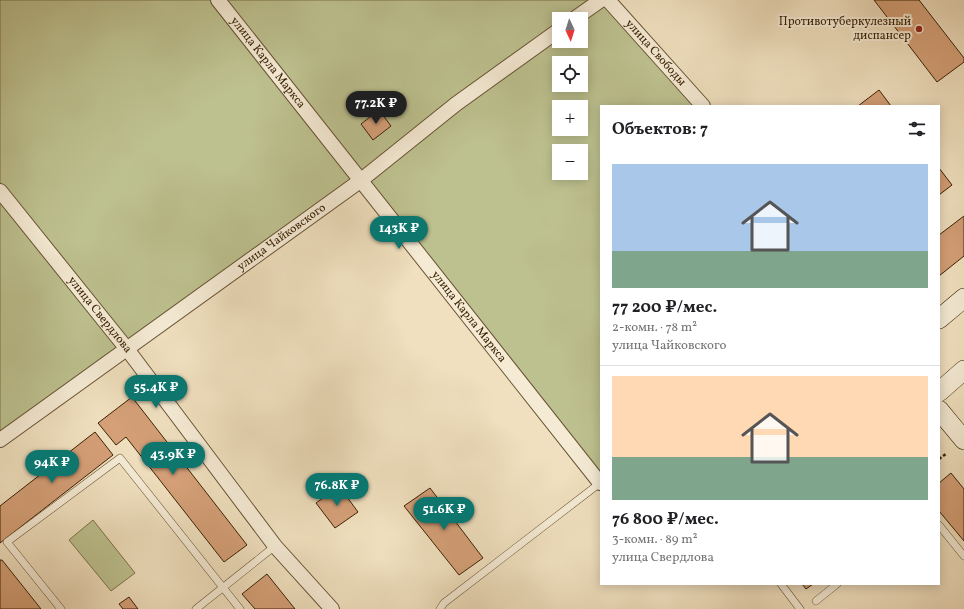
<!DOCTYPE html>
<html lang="ru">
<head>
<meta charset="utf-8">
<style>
	:root { --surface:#fff; --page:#f6f6f6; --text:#202124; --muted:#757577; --line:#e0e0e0; --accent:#0f766e }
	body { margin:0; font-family:Vollkorn,serif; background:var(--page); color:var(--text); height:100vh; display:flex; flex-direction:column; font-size:15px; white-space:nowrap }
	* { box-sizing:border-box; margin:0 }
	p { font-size:13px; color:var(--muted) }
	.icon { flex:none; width:22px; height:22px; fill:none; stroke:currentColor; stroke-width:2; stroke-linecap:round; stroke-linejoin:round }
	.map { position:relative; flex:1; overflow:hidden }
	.panel { position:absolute; left:600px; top:105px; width:340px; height:480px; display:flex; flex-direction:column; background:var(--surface); border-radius:0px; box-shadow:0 2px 10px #0003 }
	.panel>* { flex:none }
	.needle { width:26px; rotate:176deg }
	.fabs { position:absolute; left:552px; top:12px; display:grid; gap:8px }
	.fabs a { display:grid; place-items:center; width:36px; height:36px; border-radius:0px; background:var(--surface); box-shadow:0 2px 10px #0003; font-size:20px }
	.price { position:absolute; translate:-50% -34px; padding:0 9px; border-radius:14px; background:var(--accent); color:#fff; font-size:13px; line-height:26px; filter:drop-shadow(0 1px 2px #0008) }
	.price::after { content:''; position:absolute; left:50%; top:24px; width:12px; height:9px; margin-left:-6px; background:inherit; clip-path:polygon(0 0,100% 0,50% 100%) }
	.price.selected { background:#222; color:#fff }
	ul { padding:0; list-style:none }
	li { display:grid; align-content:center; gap:8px; height:212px; padding:0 12px }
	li+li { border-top:1px solid var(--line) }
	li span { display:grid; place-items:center; height:124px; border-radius:0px; color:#555 }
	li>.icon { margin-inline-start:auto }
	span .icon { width:72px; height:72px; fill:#fffc; stroke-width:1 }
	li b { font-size:17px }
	h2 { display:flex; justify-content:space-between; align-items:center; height:48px; padding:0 12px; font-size:17px }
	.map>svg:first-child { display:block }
	.green { fill:#bdc18f; stroke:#7c724a; fill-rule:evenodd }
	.building { fill:#d5a078; stroke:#3a2205 }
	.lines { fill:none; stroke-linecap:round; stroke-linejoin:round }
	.lane-casing { stroke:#685234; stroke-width:8 }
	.street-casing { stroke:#685234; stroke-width:16 }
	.secondary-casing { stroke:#3a2205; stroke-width:20 }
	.path { stroke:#3a2205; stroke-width:2.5; stroke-dasharray:3 2; stroke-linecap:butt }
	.lane { stroke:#f5ebd5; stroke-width:7 }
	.street { stroke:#f5ebd5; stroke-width:14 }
	.secondary { stroke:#f5ebd5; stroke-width:19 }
	.poi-dot { fill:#8f2418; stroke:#f5ebd5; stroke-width:1.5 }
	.labels { text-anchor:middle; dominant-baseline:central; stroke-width:4; stroke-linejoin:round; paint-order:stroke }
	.poi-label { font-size:12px; fill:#3a2205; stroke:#f5ebd5; text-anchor:end }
	.street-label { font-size:12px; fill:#3a2205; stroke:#f5ebd5 }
</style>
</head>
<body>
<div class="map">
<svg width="964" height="609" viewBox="0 0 964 609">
	<rect width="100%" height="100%" fill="#f0e0bf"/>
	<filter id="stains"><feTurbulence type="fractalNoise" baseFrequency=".005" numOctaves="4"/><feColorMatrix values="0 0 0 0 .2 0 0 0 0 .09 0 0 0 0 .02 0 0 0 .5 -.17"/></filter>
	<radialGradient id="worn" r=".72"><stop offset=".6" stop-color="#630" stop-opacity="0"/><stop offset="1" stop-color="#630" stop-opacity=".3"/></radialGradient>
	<path class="green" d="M0,0H608L700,106H601V484L360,181L0,440ZM559,19H581V41H559ZM559,63H581V85H559ZM559,107H581V129H559ZM559,151H581V173H559Z
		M93,520L135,573L111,591L69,540Z"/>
	<path class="building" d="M874,0H919L964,58V62L937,82Z
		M879,90L891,106H858Z
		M379,110L391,126L373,140L361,124Z
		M939,168L952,185L939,195Z
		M964,216V256L939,276V235Z
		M132,397L247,545L224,562L126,437L116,445L98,423Z
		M95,432L113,455L0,543V506Z
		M951,473L964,489V541L939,511V483Z
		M339,486L358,512L335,528L316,503Z
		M430,488L483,558L459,575L404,506Z
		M0,560H2L41,609H0Z
		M267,574L295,609H255L242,594Z
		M802,584H813L806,589Z
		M129,597L138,609H123L119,604Z"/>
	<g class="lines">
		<defs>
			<path id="lane" d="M939,525L964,556
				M781,584L800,609
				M816,601L837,584
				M61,609L7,542L120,458L240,609
				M196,609L275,546
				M440,609L444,603L600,483"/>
			<g id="street">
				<path id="s1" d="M218,0L600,483"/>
				<path id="s2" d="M608,0L703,106"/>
				<path d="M574,19L601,0"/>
				<path id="s3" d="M0,191L127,349L275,546L332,609"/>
				<path id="s4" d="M0,440L360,181L456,104L559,30"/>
			</g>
			<path id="secondary" d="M939,319L964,298
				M939,392L964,370
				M939,410L964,440"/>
		</defs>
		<use href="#lane" class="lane-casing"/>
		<use href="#street" class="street-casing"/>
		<use href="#secondary" class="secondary-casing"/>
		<path class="path" d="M939,459L946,454"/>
		<use href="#lane" class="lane"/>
		<use href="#street" class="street"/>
		<use href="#secondary" class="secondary"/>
	</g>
	<circle class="poi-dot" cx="919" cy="29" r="4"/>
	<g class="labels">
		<g class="poi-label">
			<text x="911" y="22">Противотуберкулезный<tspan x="911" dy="14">диспансер</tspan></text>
		</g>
		<g class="street-label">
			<text stroke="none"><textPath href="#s2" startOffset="71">улица Свободы</textPath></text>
			<text stroke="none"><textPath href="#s1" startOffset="80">улица Карла Маркса</textPath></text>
			<text stroke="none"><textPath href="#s4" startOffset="347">улица Чайковского</textPath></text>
			<text stroke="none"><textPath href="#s3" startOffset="159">улица Свердлова</textPath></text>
			<text stroke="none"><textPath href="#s1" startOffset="404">улица Карла Маркса</textPath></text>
		</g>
	</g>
	<rect width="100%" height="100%" filter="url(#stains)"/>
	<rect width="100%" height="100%" fill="url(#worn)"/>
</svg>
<div class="fabs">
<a><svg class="needle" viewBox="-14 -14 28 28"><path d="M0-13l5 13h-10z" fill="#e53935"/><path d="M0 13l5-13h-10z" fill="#757577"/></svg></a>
<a><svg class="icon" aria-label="locate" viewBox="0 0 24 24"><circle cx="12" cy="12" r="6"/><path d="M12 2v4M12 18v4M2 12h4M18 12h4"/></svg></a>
<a>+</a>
<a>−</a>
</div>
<b class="price selected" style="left:376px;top:125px">77.2K ₽</b>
<b class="price" style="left:399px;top:250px">143K ₽</b>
<b class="price" style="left:156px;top:409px">55.4K ₽</b>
<b class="price" style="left:173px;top:476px">43.9K ₽</b>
<b class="price" style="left:52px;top:484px">94K ₽</b>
<b class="price" style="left:337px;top:507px">76.8K ₽</b>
<b class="price" style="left:444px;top:531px">51.6K ₽</b>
<section class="panel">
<h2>Объектов: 7<svg class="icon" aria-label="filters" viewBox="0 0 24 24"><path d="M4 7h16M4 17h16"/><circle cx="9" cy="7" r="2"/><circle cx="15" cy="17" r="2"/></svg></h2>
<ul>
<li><span style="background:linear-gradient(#a9c7e8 70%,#7fa58c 0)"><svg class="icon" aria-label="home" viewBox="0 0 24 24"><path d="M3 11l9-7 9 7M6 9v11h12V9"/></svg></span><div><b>77 200 ₽/мес.</b><p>2-комн. · 78 m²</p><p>улица Чайковского</p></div></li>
<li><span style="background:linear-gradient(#ffd9b3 65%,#7fa58c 0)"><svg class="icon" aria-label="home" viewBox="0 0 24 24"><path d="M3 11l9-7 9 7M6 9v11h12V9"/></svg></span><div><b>76 800 ₽/мес.</b><p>3-комн. · 89 m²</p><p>улица Свердлова</p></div></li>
</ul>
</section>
</div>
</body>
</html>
